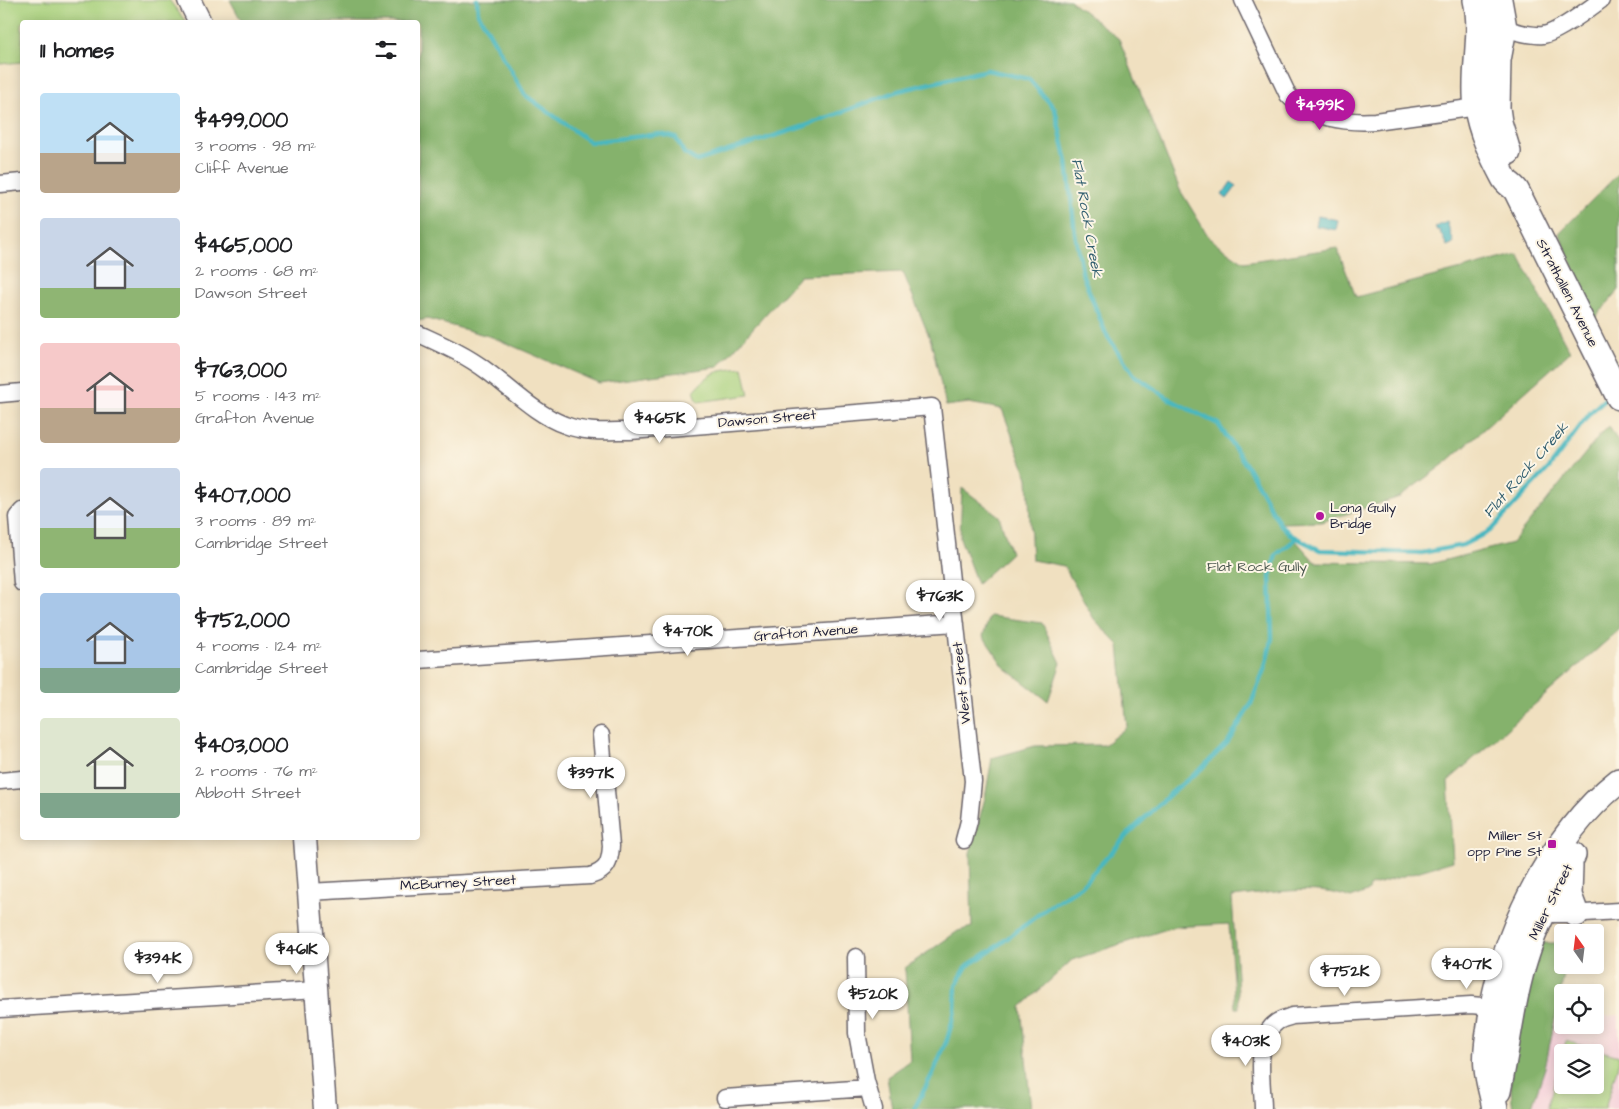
<!DOCTYPE html>
<html lang="en">
<head>
<meta charset="utf-8">
<style>
	:root { --surface:#fff; --page:#f2f2f2; --text:#202124; --muted:#757577; --accent:#b5179e }
	body { margin:0; font-family:"Architects Daughter",sans-serif; background:var(--page); color:var(--text); height:100vh; display:flex; flex-direction:column; font-size:19px; white-space:nowrap }
	* { box-sizing:border-box; margin:0 }
	p { font-size:16px; color:var(--muted) }
	.icon { flex:none; width:28px; height:28px; fill:none; stroke:currentColor; stroke-width:2; stroke-linecap:round; stroke-linejoin:round }
	.map { position:relative; flex:1; overflow:hidden }
	.sheet { position:absolute; left:20px; top:20px; width:400px; height:820px; display:flex; flex-direction:column; background:var(--surface); border-radius:5px; box-shadow:0 2px 12px #0003 }
	.sheet>* { flex:none }
	.needle { width:32px; rotate:346deg }
	.controls { position:absolute; left:1554px; top:924px; display:grid; gap:10px }
	.controls a { display:grid; place-items:center; width:50px; height:50px; border-radius:5px; background:var(--surface); box-shadow:0 2px 12px #0003; font-size:25px }
	.price { position:absolute; translate:-50% -42px; padding:0 11px; border-radius:18px; background:#fff; color:#222; font-size:16px; line-height:32px; filter:drop-shadow(0 1px 2px #0008) }
	.price::after { content:''; position:absolute; left:50%; top:30px; width:15px; height:11px; margin-left:-8px; background:inherit; clip-path:polygon(0 0,100% 0,50% 100%) }
	.price.current { background:var(--accent); color:#fff }
	ul { padding:0; list-style:none }
	li { display:flex; align-items:center; gap:15px; height:125px; padding:0 20px }
	li span { display:grid; place-items:center; flex:none; width:140px; height:100px; border-radius:5px; color:#555 }
	li>.icon { margin-inline-start:auto }
	span .icon { width:60px; height:60px; fill:#fffc; stroke-width:1 }
	li b { font-size:21px }
	h2 { display:flex; justify-content:space-between; align-items:center; height:60px; padding:0 20px; font-size:21px }
	.map>svg:first-child { display:block }
	.built { fill:#f5cfda; fill-rule:evenodd }
	.green { fill:#a7d07c; stroke:#64795c }
	.forest { fill:#85b26c; stroke:#546a54 }
	.water { fill:#48b7c0; stroke:#356c7e }
	.lines { fill:none; stroke-linecap:round; stroke-linejoin:round }
	.stream { stroke:#48b7c0; stroke-width:4.5 }
	.minor-casing { stroke:#6a646a; stroke-width:19 }
	.secondary-casing { stroke:#6a646a; stroke-width:25 }
	.primary-casing { stroke:#6a646a; stroke-width:28 }
	.minor { stroke:#fff; stroke-width:16 }
	.secondary { stroke:#fff; stroke-width:22 }
	.primary { stroke:#fff; stroke-width:25 }
	.poi-dot { fill:#b5179e; stroke:#fcf5e5; stroke-width:2 }
	.labels { text-anchor:middle; dominant-baseline:central; stroke-width:4; stroke-linejoin:round; paint-order:stroke }
	.street-label { font-size:14px; fill:#22223b; stroke:#fcf5e5 }
	.poi-label { font-size:14px; fill:#22223b; stroke:#fcf5e5; text-anchor:start }
	.park-label { font-size:14px; fill:#4a564e; stroke:#fcf5e5 }
	.water-label { font-size:15px; font-style:italic; fill:#315e70; stroke:#fcf5e5 }
</style>
</head>
<body>
<div class="map">
<svg width="1619" height="1109" viewBox="0 0 1619 1109">
	<rect width="100%" height="100%" fill="#fcf5e5"/>
	<filter id="ink" filterUnits="userSpaceOnUse"><feTurbulence type="fractalNoise" baseFrequency=".02" numOctaves="2"/><feDisplacementMap in="SourceGraphic" scale="10" xChannelSelector="R" yChannelSelector="G"/><feConvolveMatrix kernelMatrix="1 2 1 2 8 2 1 2 1" color-interpolation-filters="sRGB"/></filter>
	<filter id="wash" filterUnits="userSpaceOnUse"><feTurbulence type="fractalNoise" baseFrequency=".0096" numOctaves="4" result="noise"/><feDisplacementMap in="SourceGraphic" scale="20" xChannelSelector="R" yChannelSelector="G"/><feGaussianBlur stdDeviation="1.12" result="paint"/><feColorMatrix in="noise" values="0 0 0 0 0 0 0 0 0 0 0 0 0 0 0 0 0 1.4 0 .05"/><feComposite in="paint" operator="in"/></filter>
	<g filter="url(#wash)">
		<rect width="100%" height="100%" fill="#f0e0c0"/>
		<path class="built" d="M1619,1015V1109H1532L1545,1068L1554,1020L1562,1019V1025H1595V1017ZM1562,1052H1595V1085H1562Z"/>
		<path class="green" d="M0,0H169L186,22H22V62L0,64Z
			M743,368L749,395L698,402L694,391C712,370 717,371 743,368Z
			M1566,1041L1619,1056V1061L1605,1109H1547L1562,1055V1085H1595V1052H1563Z"/>
		<path class="forest" d="M230,0H1070L1119,39L1180,190L1210,239L1244,262L1337,248L1356,297L1518,254L1570,352L1448,461L1400,497L1321,522L1280,523L1315,562L1430,564L1512,543L1601,434L1609,426L1619,444V630L1448,781L1453,861L1370,886L1369,891L1351,898C1314,884 1271,893 1232,897L1239,1008H1235L1229,924L1173,927L1072,960L1021,1007L1031,1109H892L887,1077L910,1061L905,968L958,931L972,927L970,853L985,798L992,758L1035,746L1104,745L1127,727L1119,645L1094,619L1064,566L1032,560L1028,478L1002,409L969,403L946,406L931,341L903,272L800,276L718,367L599,383L492,337L427,319L418,321V22H242Z
			M1619,173V290L1595,318L1559,233Z
			M962,488L999,516L1011,553L977,584L960,538Z
			M990,616L1042,623L1061,663L1048,701L1004,667L983,636Z
			M1540,943H1562V965H1566L1545,1068L1531,1109H1513C1504,1054 1526,997 1540,943Z"/>
		<path class="water" d="M1231,182L1237,186L1227,199L1222,195Z
			M1318,216L1338,220L1336,230L1316,226Z
			M1447,222L1454,243L1447,246L1439,230H1436L1435,227Z"/>
		<g class="lines">
			<path class="stream" d="M477,0L478,13L525,95L590,142L660,134L676,138L684,153L697,161L805,126L898,91L987,70L1029,79L1055,109L1067,162L1075,233L1083,276L1106,334L1134,375L1171,400L1218,424L1249,469L1279,523L1291,535L1320,550L1422,553L1463,545L1490,531L1549,468L1590,413L1609,395
				M914,1109L933,1073L947,1040L955,1011L956,985L967,966L992,950L1047,908L1081,886L1128,834L1171,793L1201,769L1228,742L1251,704L1265,667L1272,638L1270,576L1276,555L1297,538"/>
		</g>
	</g>
	<g filter="url(#ink)">
		<g class="lines">
			<defs>
				<path id="minor" d="M1243,0L1288,95C1310,118 1345,123 1375,121L1477,107
					M1504,28C1516,32 1531,36 1543,35C1557,33 1589,9 1601,0
					M0,184L22,182
					M419,334C443,345 466,355 487,371C510,388 538,416 565,425C585,433 608,431 630,431L932,407L973,781L969,821L964,840
					M0,394L22,392
					M22,511L17,517L22,583
					M418,660L956,623
					M0,781L22,779
					M309,892L590,876C607,871 610,863 611,846L601,735
					M1543,914H1568L1619,911
					M856,957L857,1033L866,1081L874,1109
					M0,1009L317,990
					M725,1098L868,1088
					M1263,1109C1263,1084 1253,1038 1277,1022C1281,1019 1287,1018 1292,1016L1471,1005L1492,1007"/>
				<path id="secondary" d="M189,0L200,22
					M305,838L325,1109"/>
				<path id="primary" d="M1476,0C1484,35 1472,71 1477,107C1480,131 1493,157 1504,178C1507,184 1514,186 1517,192L1619,397
					M1499,0L1504,28L1498,60L1497,108L1499,122L1508,152
					M1570,865L1569,895L1576,914
					M1498,1091C1508,1045 1512,997 1527,952C1538,918 1557,887 1573,855
					M1495,1109C1493,1095 1488,1082 1487,1068C1485,1054 1488,1039 1490,1026C1500,940 1550,835 1619,781"/>
			</defs>
			<use href="#minor" class="minor-casing"/>
			<use href="#secondary" class="secondary-casing"/>
			<use href="#primary" class="primary-casing"/>
			<use href="#minor" class="minor"/>
			<use href="#secondary" class="secondary"/>
			<use href="#primary" class="primary"/>
		</g>
	</g>
	<g class="poi-dot">
		<circle cx="1320" cy="516" r="5"/>
		<rect x="1547" y="839" width="10" height="10" rx="2.5"/>
	</g>
	<g class="labels">
		<g class="street-label">
			<text transform="translate(1567 293) rotate(63)">Strathallen Avenue</text>
			<text transform="translate(767 419) rotate(-5)">Dawson Street</text>
			<text transform="translate(806 633) rotate(-4)">Grafton Avenue</text>
			<text transform="translate(962 683) rotate(-96)">West Street</text>
			<text transform="translate(458 883) rotate(-3)">McBurney Street</text>
			<text transform="translate(1551 902) rotate(-64)">Miller Street</text>
		</g>
		<g class="poi-label">
			<text x="1330" y="508">Long Gully<tspan x="1330" dy="16">Bridge</tspan></text>
			<text x="1542" y="836" text-anchor="end">Miller St<tspan x="1542" dy="16">opp Pine St</tspan></text>
		</g>
		<g class="park-label">
			<text x="1257" y="567">Flat Rock Gully</text>
		</g>
		<g class="water-label">
			<text transform="translate(1087 218) rotate(80)">Flat Rock Creek</text>
			<text transform="translate(1526 470) rotate(-49)">Flat Rock Creek</text>
		</g>
	</g>
</svg>
<div class="controls">
<a><svg class="needle" viewBox="-14 -14 28 28"><path d="M0-13l5 13h-10z" fill="#e53935"/><path d="M0 13l5-13h-10z" fill="#757577"/></svg></a>
<a><svg class="icon" aria-label="locate" viewBox="0 0 24 24"><circle cx="12" cy="12" r="6"/><path d="M12 2v4M12 18v4M2 12h4M18 12h4"/></svg></a>
<a><svg class="icon" aria-label="layers" viewBox="0 0 24 24"><path d="M12 4l9 5-9 5-9-5zM3 14l9 5 9-5"/></svg></a>
</div>
<b class="price current" style="left:1320px;top:131px">$499K</b>
<b class="price" style="left:660px;top:444px">$465K</b>
<b class="price" style="left:940px;top:622px">$763K</b>
<b class="price" style="left:688px;top:657px">$470K</b>
<b class="price" style="left:591px;top:799px">$397K</b>
<b class="price" style="left:297px;top:975px">$461K</b>
<b class="price" style="left:158px;top:984px">$394K</b>
<b class="price" style="left:1467px;top:990px">$407K</b>
<b class="price" style="left:1345px;top:997px">$752K</b>
<b class="price" style="left:873px;top:1020px">$520K</b>
<b class="price" style="left:1246px;top:1067px">$403K</b>
<section class="sheet">
<h2>11 homes<svg class="icon" aria-label="filters" viewBox="0 0 24 24"><path d="M4 7h16M4 17h16"/><circle cx="9" cy="7" r="2"/><circle cx="15" cy="17" r="2"/></svg></h2>
<ul>
<li><span style="background:linear-gradient(#bfe0f5 60%,#b9a48a 0)"><svg class="icon" aria-label="home" viewBox="0 0 24 24"><path d="M3 11l9-7 9 7M6 9v11h12V9"/></svg></span><div><b>$499,000</b><p>3 rooms · 98 m²</p><p>Cliff Avenue</p></div></li>
<li><span style="background:linear-gradient(#c9d6e8 70%,#8fb573 0)"><svg class="icon" aria-label="home" viewBox="0 0 24 24"><path d="M3 11l9-7 9 7M6 9v11h12V9"/></svg></span><div><b>$465,000</b><p>2 rooms · 68 m²</p><p>Dawson Street</p></div></li>
<li><span style="background:linear-gradient(#f6c9c9 65%,#b9a48a 0)"><svg class="icon" aria-label="home" viewBox="0 0 24 24"><path d="M3 11l9-7 9 7M6 9v11h12V9"/></svg></span><div><b>$763,000</b><p>5 rooms · 143 m²</p><p>Grafton Avenue</p></div></li>
<li><span style="background:linear-gradient(#c9d6e8 60%,#8fb573 0)"><svg class="icon" aria-label="home" viewBox="0 0 24 24"><path d="M3 11l9-7 9 7M6 9v11h12V9"/></svg></span><div><b>$407,000</b><p>3 rooms · 89 m²</p><p>Cambridge Street</p></div></li>
<li><span style="background:linear-gradient(#a9c7e8 75%,#7fa58c 0)"><svg class="icon" aria-label="home" viewBox="0 0 24 24"><path d="M3 11l9-7 9 7M6 9v11h12V9"/></svg></span><div><b>$752,000</b><p>4 rooms · 124 m²</p><p>Cambridge Street</p></div></li>
<li><span style="background:linear-gradient(#dfe7d0 75%,#7fa58c 0)"><svg class="icon" aria-label="home" viewBox="0 0 24 24"><path d="M3 11l9-7 9 7M6 9v11h12V9"/></svg></span><div><b>$403,000</b><p>2 rooms · 76 m²</p><p>Abbott Street</p></div></li>
</ul>
</section>
</div>
</body>
</html>
